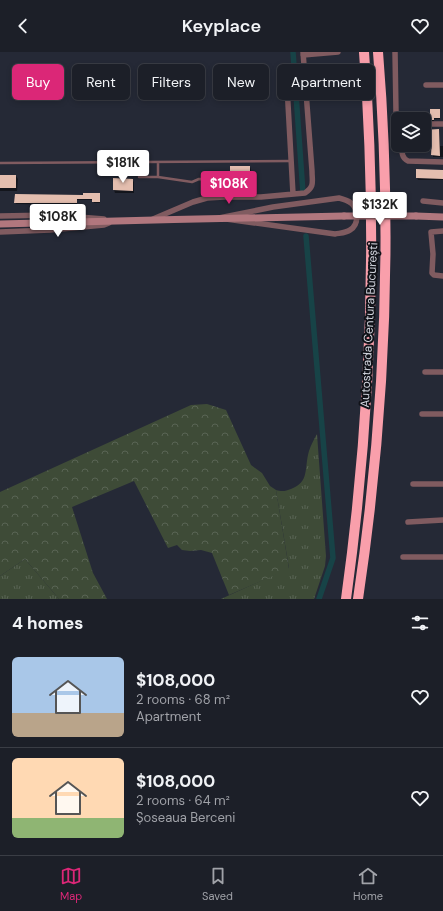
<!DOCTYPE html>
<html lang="en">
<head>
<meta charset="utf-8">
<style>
	:root { --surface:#1c1f28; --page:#292c34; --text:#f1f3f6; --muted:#a0a2a8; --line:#3a3d45; --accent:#db2777 }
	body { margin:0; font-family:"DM Sans",sans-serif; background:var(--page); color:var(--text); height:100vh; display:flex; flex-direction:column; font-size:15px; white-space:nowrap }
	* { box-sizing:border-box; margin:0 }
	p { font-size:13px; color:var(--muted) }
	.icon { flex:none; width:22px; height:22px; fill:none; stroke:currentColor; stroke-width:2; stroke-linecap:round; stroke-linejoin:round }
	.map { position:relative; height:547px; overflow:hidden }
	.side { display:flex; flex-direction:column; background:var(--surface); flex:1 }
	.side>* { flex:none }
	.hud { position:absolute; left:12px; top:12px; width:419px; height:36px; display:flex; gap:8px }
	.controls { position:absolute; left:391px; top:60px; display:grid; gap:8px }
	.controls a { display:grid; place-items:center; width:40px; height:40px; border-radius:6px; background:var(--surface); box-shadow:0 2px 6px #0003,0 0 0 1px var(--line); font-size:20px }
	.price { position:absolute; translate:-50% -34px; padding:0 9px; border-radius:4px; background:#fff; color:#222; font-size:13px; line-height:26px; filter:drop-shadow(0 1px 2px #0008) }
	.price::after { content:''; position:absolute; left:50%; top:24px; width:12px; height:9px; margin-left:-6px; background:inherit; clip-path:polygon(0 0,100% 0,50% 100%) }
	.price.active { background:var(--accent); color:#fff }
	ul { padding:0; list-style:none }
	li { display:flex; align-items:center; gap:12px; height:100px; padding:0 12px }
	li+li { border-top:1px solid var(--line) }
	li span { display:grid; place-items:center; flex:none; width:112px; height:80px; border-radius:6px; color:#555 }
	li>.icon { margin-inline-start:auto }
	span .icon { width:48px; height:48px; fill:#fffc; stroke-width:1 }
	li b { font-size:17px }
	h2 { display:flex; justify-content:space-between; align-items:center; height:48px; padding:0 12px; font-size:17px }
	.tag { padding:0 14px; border-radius:6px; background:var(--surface); box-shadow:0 2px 6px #0003,0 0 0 1px var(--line); font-size:14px; line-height:36px }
	.tag.active { background:var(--accent); color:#fff }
	header { display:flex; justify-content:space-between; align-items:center; height:52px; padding:0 12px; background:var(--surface); font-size:18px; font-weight:600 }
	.menu { display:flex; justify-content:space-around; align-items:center; height:56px; border-top:1px solid var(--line); background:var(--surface); font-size:11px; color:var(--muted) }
	.menu a { display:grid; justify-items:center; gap:2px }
	.menu .active { color:var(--accent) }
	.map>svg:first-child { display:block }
	.grass { fill:url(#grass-tufts) }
	.forest { fill:url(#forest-crowns) }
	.shadow { fill:#0007 }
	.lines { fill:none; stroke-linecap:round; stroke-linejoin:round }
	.canal { stroke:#174347; stroke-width:5.5 }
	.building { fill:#e4beaf }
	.service { stroke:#805b60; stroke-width:2.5 }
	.minor { stroke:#805b60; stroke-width:5.5 }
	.secondary { stroke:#b1777e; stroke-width:7 }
	.motorway { stroke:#f99fab; stroke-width:10 }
	.secondary-bridge { stroke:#b1777e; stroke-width:7 }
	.labels { text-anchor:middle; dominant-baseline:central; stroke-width:4; stroke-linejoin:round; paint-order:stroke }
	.street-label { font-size:12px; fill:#d3d6df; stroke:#101218 }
</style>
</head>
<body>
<header><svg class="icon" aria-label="back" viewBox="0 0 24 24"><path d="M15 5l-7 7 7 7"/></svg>Keyplace<svg class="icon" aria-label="heart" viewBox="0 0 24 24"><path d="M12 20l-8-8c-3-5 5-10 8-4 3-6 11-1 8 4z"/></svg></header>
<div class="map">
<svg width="443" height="547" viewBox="0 0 443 547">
	<defs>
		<pattern id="grass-tufts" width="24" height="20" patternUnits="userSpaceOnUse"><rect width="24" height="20" fill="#3e4b37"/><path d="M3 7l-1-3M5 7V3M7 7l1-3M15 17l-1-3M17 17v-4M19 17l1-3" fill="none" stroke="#596454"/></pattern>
		<pattern id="forest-crowns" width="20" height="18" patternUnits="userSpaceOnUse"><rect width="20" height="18" fill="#3e4b37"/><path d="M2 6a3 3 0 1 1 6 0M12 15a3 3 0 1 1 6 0" fill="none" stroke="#596454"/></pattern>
	</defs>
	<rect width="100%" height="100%" fill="#252936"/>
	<path class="grass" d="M317,382L326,504L325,514L314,547H221L289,516L276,438C282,440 286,439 291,437C310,430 304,416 309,399C311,393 314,387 317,382Z
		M25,507L59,547H0V524Z"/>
	<path class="forest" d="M207,352L226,358L251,413L262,421L270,434L276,438L289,517L229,543L212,501L201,498L190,499L182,498L177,493L168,496L134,429L72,455L93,521L107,547H59L25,507L0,524V440L191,353Z"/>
	<path class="shadow" d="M440,58V67H434V69H431V67Z
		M424,78H439L440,94H443V105H433V89H424Z
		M250,115L251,117V127H232L231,125Z
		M443,119V128H418L417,126Z
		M0,124H16L18,127L17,139H0Z
		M114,127L132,128L134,130V141H115L114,138Z
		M99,142L100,151H94L93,148H77V153L16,152L15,150Z"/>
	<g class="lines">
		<path class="canal" d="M293,0L303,141
			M306,184L333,506L319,547"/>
	</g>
	<path class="building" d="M430,57H440V66H434V68H430Z
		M439,77L440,104L431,103L432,88H431V86H424V78Z
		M230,114H250V125H230Z
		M416,117L443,118V127L416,126Z
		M0,123H16V136H0Z
		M113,126L133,127V139L113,138Z
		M83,141H100V150H92V147H77V151H14L15,142L83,143Z"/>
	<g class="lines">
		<path class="service" d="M0,111L291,109
			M139,125H158L192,130L199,127L237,128
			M158,125V111"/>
		<path class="minor" d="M395,0L396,60L399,67
			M303,3L338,0
			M426,33H443
			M287,34L293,142
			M424,72H443
			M402,93C402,99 401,106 408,109L443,110
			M339,146C343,147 347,148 351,151C359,157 359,173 350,178C346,181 340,181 335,182L219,166L273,155Z
			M423,149L443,151
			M0,164L53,163L104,167
			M153,167L193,150L207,146L224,145H261L305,141C315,134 312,130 312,119L303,0
			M443,179L431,180L433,202L432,221L434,223L443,224
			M0,180L50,178L104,173L109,171
			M425,320H443
			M422,362H443
			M413,432H443
			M408,470L443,468
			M403,505H443"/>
		<path class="secondary" d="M416,164L443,165
			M0,172C115,169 229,166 344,164"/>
		<path class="motorway" d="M346,547C371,366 378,182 364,0
			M358,547C385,366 393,182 378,0"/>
		<path class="secondary-bridge" d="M344,164H416"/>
	</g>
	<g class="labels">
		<g class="street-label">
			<text transform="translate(369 273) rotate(-87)">Autostrada Centura București</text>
		</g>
	</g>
</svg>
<div class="controls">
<a><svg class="icon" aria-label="layers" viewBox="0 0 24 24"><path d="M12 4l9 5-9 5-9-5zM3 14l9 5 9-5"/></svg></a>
</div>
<b class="price" style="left:123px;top:132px">$181K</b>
<b class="price active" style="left:229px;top:153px">$108K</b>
<b class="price" style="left:380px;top:174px">$132K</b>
<b class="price" style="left:58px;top:186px">$108K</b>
<div class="hud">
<a class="tag active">Buy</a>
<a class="tag">Rent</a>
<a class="tag">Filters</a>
<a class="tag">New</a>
<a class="tag">Apartment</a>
</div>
</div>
<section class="side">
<h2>4 homes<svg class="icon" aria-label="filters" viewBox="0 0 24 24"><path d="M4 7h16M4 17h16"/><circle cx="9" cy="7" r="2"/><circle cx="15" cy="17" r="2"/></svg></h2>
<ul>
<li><span style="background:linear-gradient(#a9c7e8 70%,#b9a48a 0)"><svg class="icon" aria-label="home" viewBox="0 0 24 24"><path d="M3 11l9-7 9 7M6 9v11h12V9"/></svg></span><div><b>$108,000</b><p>2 rooms · 68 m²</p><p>Apartment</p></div><svg class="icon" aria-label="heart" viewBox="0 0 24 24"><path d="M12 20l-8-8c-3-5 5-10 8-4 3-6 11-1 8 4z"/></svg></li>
<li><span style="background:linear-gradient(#ffd9b3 75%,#8fb573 0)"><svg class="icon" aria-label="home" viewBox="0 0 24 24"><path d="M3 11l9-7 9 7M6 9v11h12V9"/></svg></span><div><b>$108,000</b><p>2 rooms · 64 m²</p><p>Șoseaua Berceni</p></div><svg class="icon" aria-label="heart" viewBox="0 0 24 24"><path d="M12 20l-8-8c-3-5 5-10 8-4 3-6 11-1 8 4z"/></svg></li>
</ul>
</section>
<nav class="menu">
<a class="active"><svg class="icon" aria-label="map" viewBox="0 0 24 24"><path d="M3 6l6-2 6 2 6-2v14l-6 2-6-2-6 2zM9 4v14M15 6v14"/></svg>Map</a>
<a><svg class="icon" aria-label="saved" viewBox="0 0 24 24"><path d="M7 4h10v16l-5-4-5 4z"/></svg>Saved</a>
<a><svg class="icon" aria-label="home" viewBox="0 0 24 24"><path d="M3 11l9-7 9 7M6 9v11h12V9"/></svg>Home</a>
</nav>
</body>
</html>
